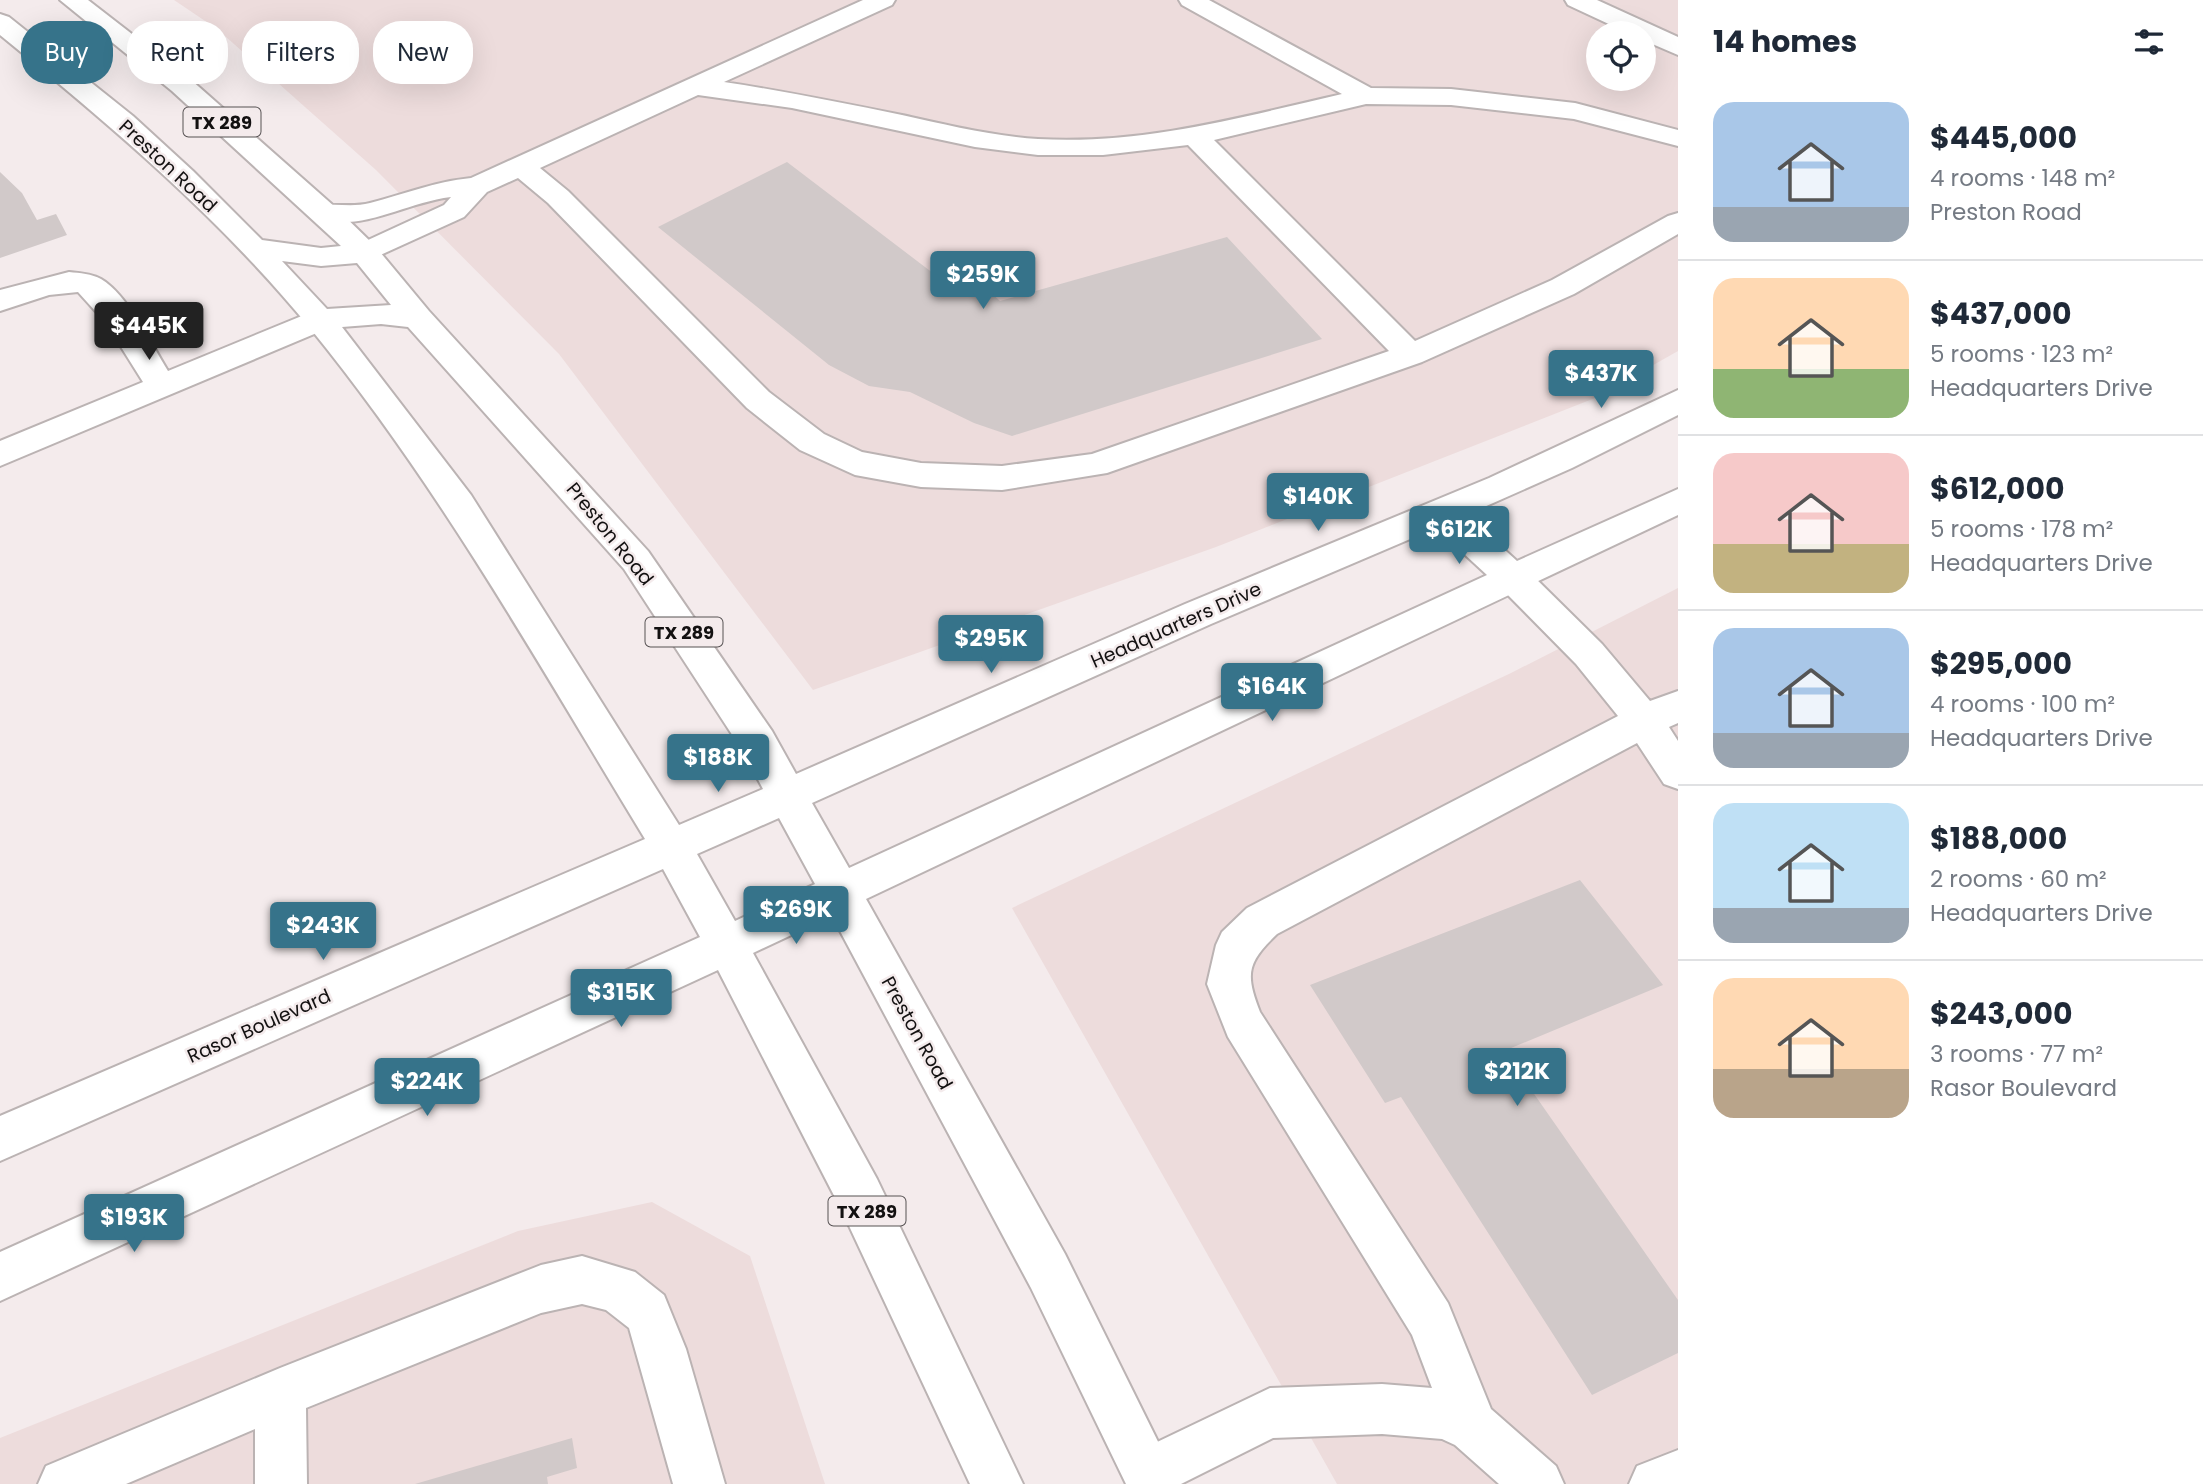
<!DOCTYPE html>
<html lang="en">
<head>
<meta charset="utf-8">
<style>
	:root { --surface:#fff; --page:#f6f6f7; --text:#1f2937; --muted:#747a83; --line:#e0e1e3; --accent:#36738a }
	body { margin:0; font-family:Poppins,sans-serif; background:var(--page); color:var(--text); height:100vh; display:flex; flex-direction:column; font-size:26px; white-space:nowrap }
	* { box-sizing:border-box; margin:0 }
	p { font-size:23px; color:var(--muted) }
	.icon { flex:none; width:38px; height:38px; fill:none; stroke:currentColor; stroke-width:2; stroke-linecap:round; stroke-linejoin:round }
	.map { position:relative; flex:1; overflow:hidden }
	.panel { display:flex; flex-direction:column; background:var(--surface); width:525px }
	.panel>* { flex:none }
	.banner { position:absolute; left:21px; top:21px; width:665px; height:63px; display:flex; gap:14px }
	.controls { position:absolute; left:1586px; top:21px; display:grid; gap:14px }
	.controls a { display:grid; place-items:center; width:70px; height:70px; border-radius:50%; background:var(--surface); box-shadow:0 7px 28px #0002; font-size:35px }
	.price { position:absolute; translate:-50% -60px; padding:0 16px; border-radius:7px; background:var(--accent); color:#fff; font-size:23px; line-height:46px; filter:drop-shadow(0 2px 4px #0008) }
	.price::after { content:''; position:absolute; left:50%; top:42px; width:21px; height:16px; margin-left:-10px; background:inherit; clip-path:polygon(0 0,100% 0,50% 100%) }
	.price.on { background:#222; color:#fff }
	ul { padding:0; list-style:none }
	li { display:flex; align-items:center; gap:21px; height:175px; padding:0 35px }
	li+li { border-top:2px solid var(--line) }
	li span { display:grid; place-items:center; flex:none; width:196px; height:140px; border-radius:21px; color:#555 }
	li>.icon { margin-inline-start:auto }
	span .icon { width:84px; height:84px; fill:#fffc; stroke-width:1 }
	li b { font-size:30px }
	h2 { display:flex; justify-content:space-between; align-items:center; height:84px; padding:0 35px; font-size:30px }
	.tag { padding:0 24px; border-radius:28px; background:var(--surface); box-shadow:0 7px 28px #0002; font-size:24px; line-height:63px }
	.tag.on { background:var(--accent); color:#fff }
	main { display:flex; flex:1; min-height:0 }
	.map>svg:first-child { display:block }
	.built { fill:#eddcdc; fill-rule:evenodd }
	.building { fill:#d1c9c9 }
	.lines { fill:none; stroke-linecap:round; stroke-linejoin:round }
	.minor-casing { stroke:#bbb3b3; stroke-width:4 }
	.major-casing { stroke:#bbb3b3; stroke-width:4 }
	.minor { fill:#fff; fill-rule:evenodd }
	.major { fill:#fff; fill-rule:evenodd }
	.labels { text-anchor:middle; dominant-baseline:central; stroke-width:5; stroke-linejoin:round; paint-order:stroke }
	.shield { fill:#f4ebec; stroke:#565253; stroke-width:2 }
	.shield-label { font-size:18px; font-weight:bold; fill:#131111 }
	.street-label { font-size:19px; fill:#131111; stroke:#f4ebec }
</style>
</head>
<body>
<main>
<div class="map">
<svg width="1678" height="1484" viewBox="0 0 1678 1484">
	<rect width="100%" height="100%" fill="#f4ebec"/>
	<path class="built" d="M174,0H1678V351L1595,398L1216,547L813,690L559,354L376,170L217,29ZM1598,33H1643V79H1598Z
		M1678,588V1484H1337L1012,908L1511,673Z
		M652,1202L750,1256L825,1484H0V1438L518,1231Z"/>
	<path class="building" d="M787,162L946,283L968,271L1000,301L1227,237L1322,339L1012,436L974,423L910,392L869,386L829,365L658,227Z
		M0,172L22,193L37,220L56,214L67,235L0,258Z
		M1580,880L1663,985L1504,1051L1678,1300V1353L1592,1395L1401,1097L1385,1103L1310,985Z
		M572,1438L577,1468L547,1477L548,1484H415Z"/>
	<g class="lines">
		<defs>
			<path id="minor" d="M863,0H895L892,5L724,82C784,91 843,103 902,115C947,125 992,136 1038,139C1142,145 1242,117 1342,94L1182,5L1179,0H1209L1371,88L1451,89L1575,103L1678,130V146L1574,119L1451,105L1366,104L1214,140L1415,341L1552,280L1668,216L1678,213V234L1574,294L1422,362L1107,473L1002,490L921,487L855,475L800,450L747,408L548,203L518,178L487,192L464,217L365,262L355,260L350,253L355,246L444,205L451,197C403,203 365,232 315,219L311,213L315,207C333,202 351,208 370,203C405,194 433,182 471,178ZM698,95L792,108L975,147L1038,155H1103L1188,145L1389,351L1092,454L1002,466L921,463L862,452L824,434L769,392L568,191L540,168Z
				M1565,0H1597L1678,37V55L1643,40V33H1628L1568,5Z
				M69,272C80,273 92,274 101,279C127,294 152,345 168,371L309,313L320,310L331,313L335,320L331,327L0,466V441L143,382L106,323L78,292L49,295L0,311V290Z
				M1514,566L1527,570L1602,644L1650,701L1678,691V723L1669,727L1678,741V789L1664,784L1637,743L1277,934C1247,963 1245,973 1260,1012L1448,1303L1491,1409L1556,1466L1564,1484H1499L1455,1445L1442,1439L1382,1434L1273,1438L1181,1484H1127L1122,1473L1130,1455L1270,1388L1382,1384L1432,1388L1412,1335L1228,1037L1207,984L1216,945L1222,932L1247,908L1618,716L1576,664L1501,588L1496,579L1501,570Z
				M582,1256L635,1272L664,1295L686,1349L725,1484H673L629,1328L606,1310L582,1304L541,1313L306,1408L307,1484H255V1429L126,1484H38L46,1466L280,1368L541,1265Z
				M1678,1450V1484H1629L1637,1466Z"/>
			<path id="major" d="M60,0H88L190,79L335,207L375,246L429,311L648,551L772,731L796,774L1185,604L1489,478L1678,390V415L1572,468L1466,515L1517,561L1678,489V515L866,899L1065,1254L1179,1484H1126L1031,1288L832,916L753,953L877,1179L1023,1484H970L843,1213L718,970L0,1301V1252L700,937L663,869L0,1161V1116L645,839C539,665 439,486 310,328C219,217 110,125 0,35V14L9,17L133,116L193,171L262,240L321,248L341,246L172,91ZM282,261L321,266L357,263L391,305L327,309ZM381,324L408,327L624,569L744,753L763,789L679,825L471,495L342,327ZM1436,528L1487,575L849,868L812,803L1211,624ZM779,818L815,884L735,921L697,854Z"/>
		</defs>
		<use href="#minor" class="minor-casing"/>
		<use href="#major" class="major-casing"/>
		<use href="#minor" class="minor"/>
		<use href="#major" class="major"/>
	</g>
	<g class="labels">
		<g class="shield">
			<rect x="183.5" y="107.5" width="77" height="29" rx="5"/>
			<rect x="645.5" y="617.5" width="77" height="29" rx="5"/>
			<rect x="828.5" y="1196.5" width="77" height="29" rx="5"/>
		</g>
		<g class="shield-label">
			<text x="222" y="122">TX 289</text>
			<text x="684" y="632">TX 289</text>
			<text x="867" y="1211">TX 289</text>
		</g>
		<g class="street-label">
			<text transform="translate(168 166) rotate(43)">Preston Road</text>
			<text transform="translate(610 534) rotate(51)">Preston Road</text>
			<text transform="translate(1176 625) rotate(-24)">Headquarters Drive</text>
			<text transform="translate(259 1026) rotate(-24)">Rasor Boulevard</text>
			<text transform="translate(917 1033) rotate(61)">Preston Road</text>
		</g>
	</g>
</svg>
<div class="controls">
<a><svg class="icon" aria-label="locate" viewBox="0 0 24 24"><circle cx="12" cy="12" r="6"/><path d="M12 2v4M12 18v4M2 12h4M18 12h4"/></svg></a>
</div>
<b class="price" style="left:983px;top:311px">$259K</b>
<b class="price on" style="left:149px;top:362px">$445K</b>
<b class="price" style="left:1601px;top:410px">$437K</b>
<b class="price" style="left:1318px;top:533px">$140K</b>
<b class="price" style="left:1459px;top:566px">$612K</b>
<b class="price" style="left:991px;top:675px">$295K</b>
<b class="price" style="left:1272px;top:723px">$164K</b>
<b class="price" style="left:718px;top:794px">$188K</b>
<b class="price" style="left:796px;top:946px">$269K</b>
<b class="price" style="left:323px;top:962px">$243K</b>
<b class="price" style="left:621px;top:1029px">$315K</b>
<b class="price" style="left:1517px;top:1108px">$212K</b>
<b class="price" style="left:427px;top:1118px">$224K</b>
<b class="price" style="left:134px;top:1254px">$193K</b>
<div class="banner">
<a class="tag on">Buy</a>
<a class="tag">Rent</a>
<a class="tag">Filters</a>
<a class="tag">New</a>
</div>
</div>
<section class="panel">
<h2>14 homes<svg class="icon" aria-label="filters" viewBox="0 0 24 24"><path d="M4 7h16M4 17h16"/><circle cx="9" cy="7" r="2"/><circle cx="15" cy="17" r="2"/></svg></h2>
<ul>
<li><span style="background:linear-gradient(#a9c7e8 75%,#9aa5b1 0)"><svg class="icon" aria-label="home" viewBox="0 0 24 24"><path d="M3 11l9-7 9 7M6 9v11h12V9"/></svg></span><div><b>$445,000</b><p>4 rooms · 148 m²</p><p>Preston Road</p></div></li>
<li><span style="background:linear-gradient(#ffd9b3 65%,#8fb573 0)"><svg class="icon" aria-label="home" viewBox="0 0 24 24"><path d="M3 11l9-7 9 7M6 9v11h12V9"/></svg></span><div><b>$437,000</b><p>5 rooms · 123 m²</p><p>Headquarters Drive</p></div></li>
<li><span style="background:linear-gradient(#f6c9c9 65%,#c2b280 0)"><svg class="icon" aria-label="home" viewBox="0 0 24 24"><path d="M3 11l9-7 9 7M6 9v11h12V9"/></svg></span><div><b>$612,000</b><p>5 rooms · 178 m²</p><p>Headquarters Drive</p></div></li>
<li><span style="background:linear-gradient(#a9c7e8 75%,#9aa5b1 0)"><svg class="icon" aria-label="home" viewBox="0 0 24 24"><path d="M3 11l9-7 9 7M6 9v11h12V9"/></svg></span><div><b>$295,000</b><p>4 rooms · 100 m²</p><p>Headquarters Drive</p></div></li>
<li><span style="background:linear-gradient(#bfe0f5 75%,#9aa5b1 0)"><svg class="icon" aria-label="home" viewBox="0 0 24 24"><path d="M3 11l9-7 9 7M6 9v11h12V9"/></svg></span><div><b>$188,000</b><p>2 rooms · 60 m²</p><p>Headquarters Drive</p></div></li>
<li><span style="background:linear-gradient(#ffd9b3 65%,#b9a48a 0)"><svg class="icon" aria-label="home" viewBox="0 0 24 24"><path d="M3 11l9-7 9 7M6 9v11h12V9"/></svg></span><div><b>$243,000</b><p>3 rooms · 77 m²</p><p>Rasor Boulevard</p></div></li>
</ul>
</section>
</main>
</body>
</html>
